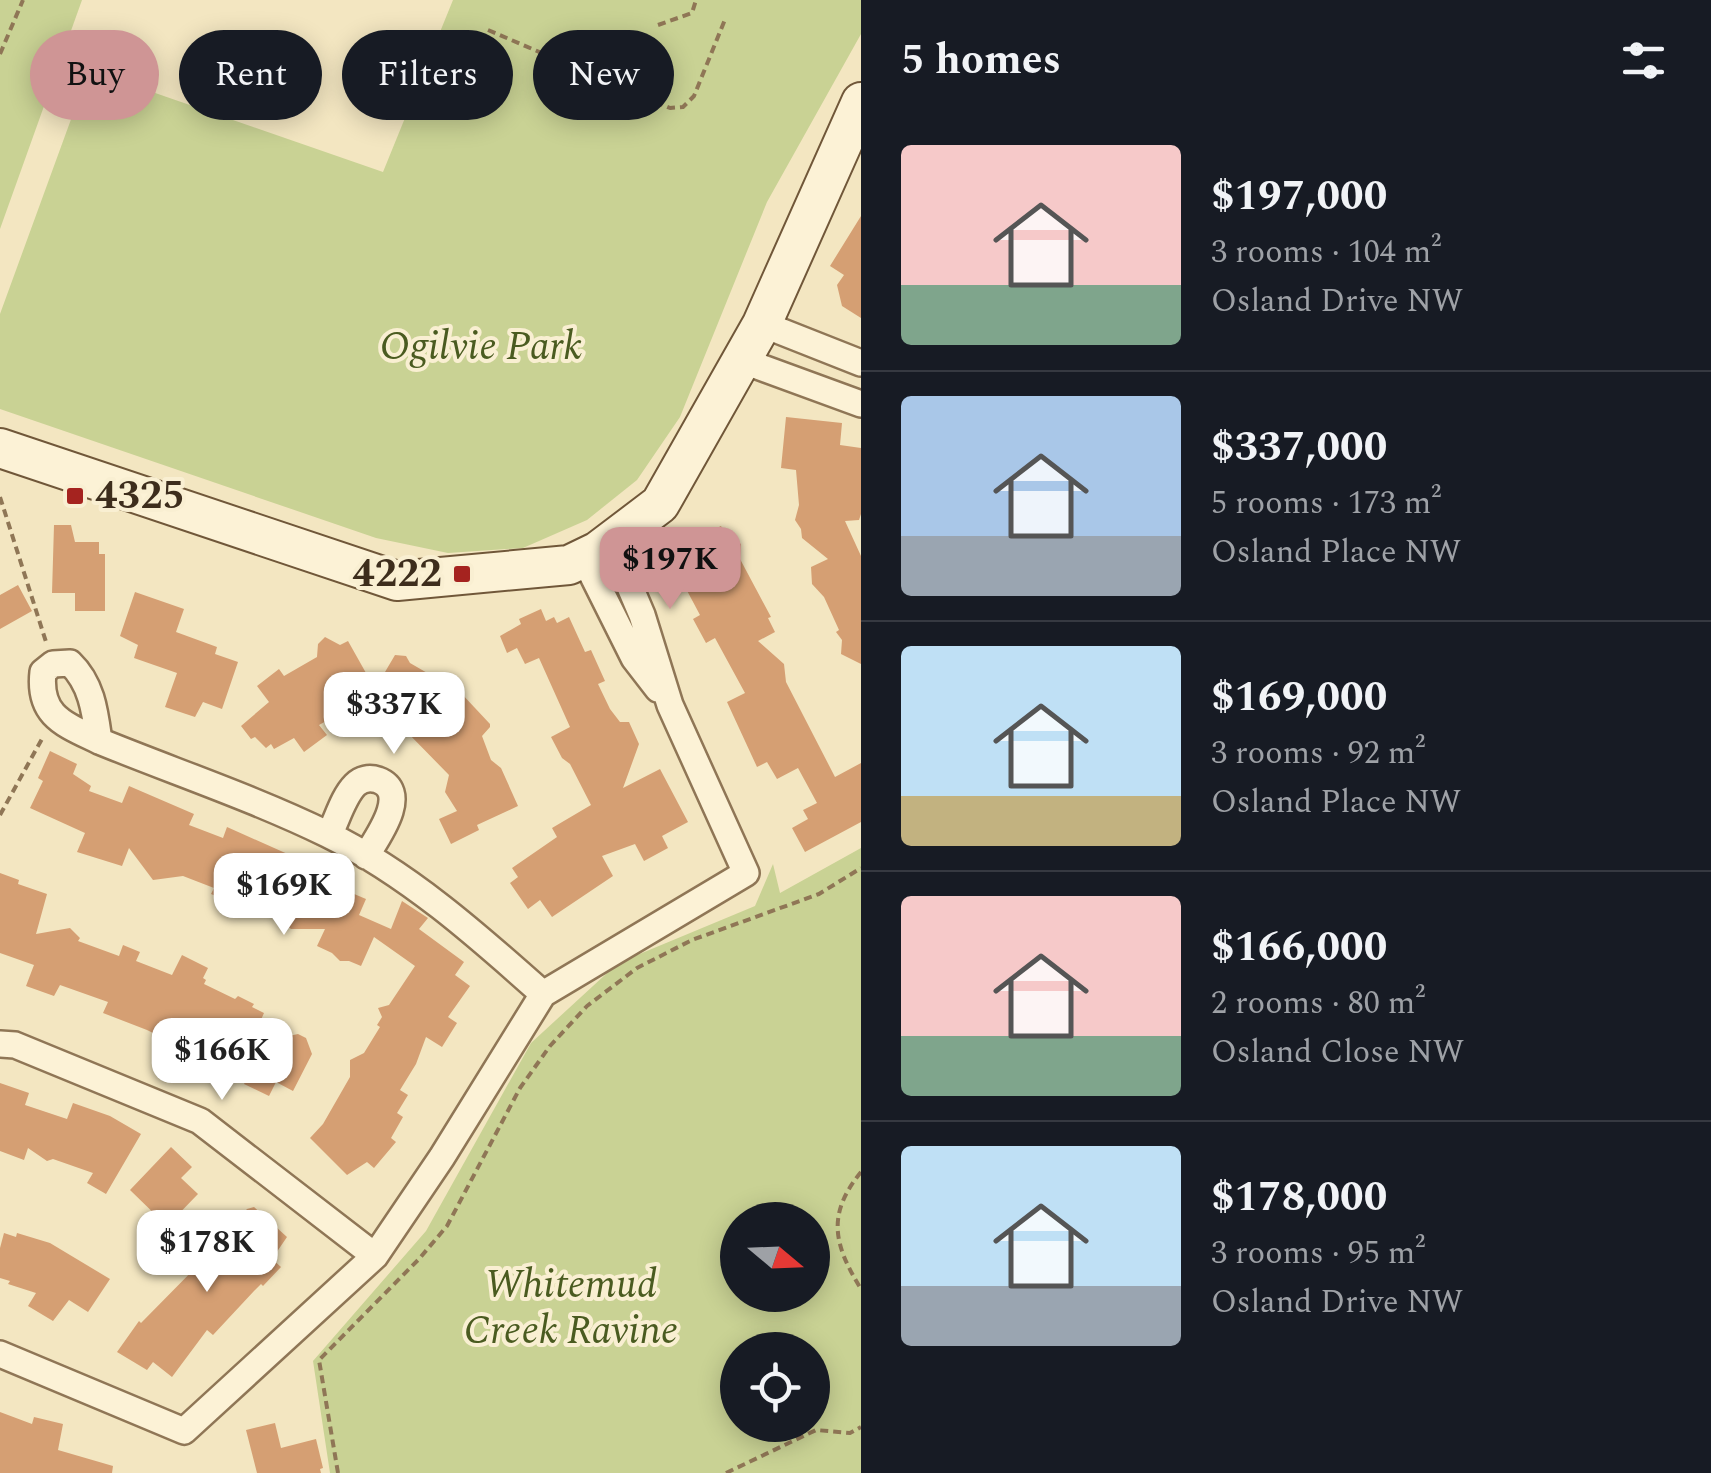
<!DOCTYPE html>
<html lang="en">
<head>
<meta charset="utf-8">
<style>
	:root { --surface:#171b24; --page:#20242c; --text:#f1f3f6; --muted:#9ea1a6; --line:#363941; --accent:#cf9595 }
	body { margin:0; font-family:Spectral,serif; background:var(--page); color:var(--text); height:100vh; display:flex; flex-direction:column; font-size:38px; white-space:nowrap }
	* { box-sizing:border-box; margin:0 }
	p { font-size:32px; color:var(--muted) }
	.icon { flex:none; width:55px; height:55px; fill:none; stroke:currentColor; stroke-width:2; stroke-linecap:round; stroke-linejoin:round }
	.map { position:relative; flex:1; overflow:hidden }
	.drawer { display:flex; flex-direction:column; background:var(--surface); width:850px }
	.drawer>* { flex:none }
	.top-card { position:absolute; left:30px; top:30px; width:680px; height:90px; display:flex; gap:20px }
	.needle { width:65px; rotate:109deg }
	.controls { position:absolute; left:720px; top:1202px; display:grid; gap:20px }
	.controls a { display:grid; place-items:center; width:110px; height:110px; border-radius:50%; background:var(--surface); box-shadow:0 5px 25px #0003; font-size:50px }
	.price { position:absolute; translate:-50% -85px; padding:0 22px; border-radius:20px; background:#fff; color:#222; font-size:32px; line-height:65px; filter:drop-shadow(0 2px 5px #0008) }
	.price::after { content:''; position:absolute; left:50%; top:60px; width:30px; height:22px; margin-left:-15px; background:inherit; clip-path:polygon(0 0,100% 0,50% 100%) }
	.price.current { background:var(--accent); color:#111 }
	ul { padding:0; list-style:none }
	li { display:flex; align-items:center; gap:30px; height:250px; padding:0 40px }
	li+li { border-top:2px solid var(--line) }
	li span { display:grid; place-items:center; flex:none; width:280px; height:200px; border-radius:10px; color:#555 }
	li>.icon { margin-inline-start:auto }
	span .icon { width:120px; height:120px; fill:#fffc; stroke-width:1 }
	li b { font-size:42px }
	h2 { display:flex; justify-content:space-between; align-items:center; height:120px; padding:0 40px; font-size:42px }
	.tag { padding:0 35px; border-radius:45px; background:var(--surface); box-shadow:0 5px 25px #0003; font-size:35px; line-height:90px }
	.tag.current { background:var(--accent); color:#111 }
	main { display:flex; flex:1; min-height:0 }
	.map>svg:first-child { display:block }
	.green { fill:#c9d294; fill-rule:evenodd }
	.building { fill:#d59f73 }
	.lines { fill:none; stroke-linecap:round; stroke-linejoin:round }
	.street-casing { stroke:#8f7656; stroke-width:30 }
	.secondary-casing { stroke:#705739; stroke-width:42 }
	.path { stroke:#8f7656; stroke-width:4; stroke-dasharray:8 5; stroke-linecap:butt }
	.street { stroke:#fcf2d6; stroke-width:25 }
	.secondary { stroke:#fcf2d6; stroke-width:38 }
	.poi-dot { fill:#a5231f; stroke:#f9efd2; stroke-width:4 }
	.labels { text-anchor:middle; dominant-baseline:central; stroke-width:8; stroke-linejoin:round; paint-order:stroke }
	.park-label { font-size:40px; font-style:italic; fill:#4a5b20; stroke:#f9efd2 }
	.poi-label { font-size:40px; font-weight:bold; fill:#3d2d1c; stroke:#f9efd2; text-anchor:start }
</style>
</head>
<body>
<main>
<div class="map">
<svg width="861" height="1473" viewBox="0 0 861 1473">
	<rect width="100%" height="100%" fill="#f3e6c1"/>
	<path class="green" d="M0,0H82L0,229Z
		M453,0H861V34L767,202L680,417L637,480L587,520L523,548L448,553L376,538L0,409V314L89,70L383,172Z
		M861,848V1473H330L313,1361L426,1231L531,1043L618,963L755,906L773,864L780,893ZM738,1220H812V1295H738ZM738,1350H812V1425H738Z"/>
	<path class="building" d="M861,216V318L842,306L837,285L844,275L830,266Z
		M786,417L842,423L840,445L861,448V514L859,520L845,521L861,556V664L841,654L842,640L836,632L839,630L824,597L812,584L811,567L828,559L802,538L801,529L795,520L799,505L796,470L781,468Z
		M54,525H71L75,542H99V554H105V611H75V593H52Z
		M721,526L728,541L733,539L741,544L740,559L771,617L768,618L775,632L758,641L784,664L786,682L835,777L861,763V822L805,852L792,828L808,819L803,810L817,803L798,768L777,779L767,762L757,767L727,702L745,693L715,638L706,643L693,619L700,615L676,570L687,565L678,547Z
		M18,585L32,611L0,629V595Z
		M135,592L184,609L176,632L217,647L215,654L238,662L222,709L203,702L195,717L165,707L177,673L134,658L138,645L120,636Z
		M541,609L546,621L554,617L557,623L569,617L585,652L591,650L605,681L598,684L610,709L620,722H629L639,744L623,788L660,769L688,822L662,836L668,848L644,861L635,844L602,856L613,876L552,917L540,900L528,909L510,883L518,877L512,868L557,837L552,828L591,805L570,764L562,758L551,737L570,727L539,658L525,664L517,648L507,653L500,636L521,624L519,619Z
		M325,637L340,645L348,641L375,689L395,655L406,656L410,663L460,692L490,724V727L482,736L491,760L501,768L518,806L477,825L479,830L451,844L439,819L457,811L445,792L449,775L404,729L389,720L394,710L371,696L319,725L327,735L304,752L294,738L274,749L271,744L266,748L255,737L251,739L241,726L269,702L257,686L279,669L284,676L317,657L318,644Z
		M50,751L77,764L73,774L91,786L89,791L122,803L129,786L194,814L189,825L223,838L227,827L310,864L302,882L336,897L340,888L366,899L359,915L391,929L402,901L428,918L419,929L464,962L455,975L470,986L448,1017L457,1023L442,1047L426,1037L416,1064L400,1090L408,1095L397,1113L403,1117L391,1138L396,1142L374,1168L367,1162L347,1175L310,1138L323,1124L350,1077V1060L364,1053L380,1027L377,1025L382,1017L378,1008L389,1005L415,966L374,937L361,966L349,961H340L332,953L317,946L325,929H291L277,917L240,902L237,912L226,900L211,894L214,888L183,876L153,880L129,848L122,866L77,852L85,833L30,808L43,781L38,778Z
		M0,873L19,880L18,884L47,894L36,934L70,928L80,938L78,941L119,956L123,945L140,952L136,961L172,975L182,955L208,968L203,978L206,980L204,984L235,999L238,996L254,1004L252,1007L264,1013L260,1022L289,1036L298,1034L306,1038L312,1054L293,1091L276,1082L269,1096L244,1084L250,1072L222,1051L215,1064L147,1030L103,1013L108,1002L60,985L54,996L26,986L34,965L0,953Z
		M0,1083L29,1093L25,1105L67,1119L73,1103L110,1116L141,1134L106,1194L87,1183L93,1173L53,1159L47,1161L28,1148L24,1160L0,1151Z
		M171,1147L192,1167L181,1178L198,1194L167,1226L130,1190Z
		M254,1207L287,1237L272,1259L281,1267L263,1286L261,1284L254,1291L213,1335L207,1330L172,1377L153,1362L147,1370L117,1352L139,1321L141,1323L208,1255L247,1209Z
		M4,1233L16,1237L17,1233L50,1243L110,1279L88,1312L69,1300L53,1321L28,1306L36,1293L8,1284L10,1281L0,1278V1248Z
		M0,1412L32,1424L34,1417L63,1424L58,1450L113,1466L112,1473H0Z
		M275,1423L281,1448L316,1439L323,1468L320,1469L321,1473H257L246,1430Z"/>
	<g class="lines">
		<defs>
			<path id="street" d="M762,324L861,363
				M741,360L861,404
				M584,558L634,658L658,689
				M99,741C95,712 92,684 70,663L53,664L43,672C38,716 64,724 99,741C175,772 253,798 327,834C407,873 477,935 543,994
				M329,835C337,820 343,797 355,785C361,779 369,777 378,780C411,792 377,838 366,856
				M0,1044L15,1045L200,1121L375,1256
				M0,1354L184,1431L375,1256L442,1157L543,994L746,873L670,705L642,615L611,542"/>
			<path id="secondary" d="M0,448L397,581L569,565L598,551L660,504L762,324L861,102"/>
		</defs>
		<use href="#street" class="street-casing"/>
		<use href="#secondary" class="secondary-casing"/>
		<path class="path" d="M658,25L692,13L696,0
			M488,30L670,108L683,107L694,96L726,17
			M0,54L23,0
			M0,497L47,645
			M0,815L43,737
			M861,1172C826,1215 834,1245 861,1289
			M338,1473L319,1360L419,1259L447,1226L520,1088L550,1046L587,1006L637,968L692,940L819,894L861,868
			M726,1473L816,1430L850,1433L861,1427"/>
		<use href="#street" class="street"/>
		<use href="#secondary" class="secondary"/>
	</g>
	<g class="poi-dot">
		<rect x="65" y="486" width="20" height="20" rx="5"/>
		<rect x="452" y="564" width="20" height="20" rx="5"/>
	</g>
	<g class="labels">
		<g class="park-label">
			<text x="481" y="347">Ogilvie Park</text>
			<text x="571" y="1285">Whitemud<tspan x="571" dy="46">Creek Ravine</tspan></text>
		</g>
		<g class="poi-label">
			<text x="95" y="496">4325</text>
			<text x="442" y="574" text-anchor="end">4222</text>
		</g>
	</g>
</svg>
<div class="controls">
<a><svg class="needle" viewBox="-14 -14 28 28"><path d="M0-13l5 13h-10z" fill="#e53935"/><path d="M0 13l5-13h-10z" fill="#9ea1a6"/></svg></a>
<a><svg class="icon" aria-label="locate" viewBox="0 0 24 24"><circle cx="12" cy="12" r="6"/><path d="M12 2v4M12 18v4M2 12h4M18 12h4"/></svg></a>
</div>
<b class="price current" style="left:670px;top:612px">$197K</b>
<b class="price" style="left:394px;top:757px">$337K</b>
<b class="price" style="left:284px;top:938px">$169K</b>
<b class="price" style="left:222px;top:1103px">$166K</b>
<b class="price" style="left:207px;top:1295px">$178K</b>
<div class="top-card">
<a class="tag current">Buy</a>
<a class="tag">Rent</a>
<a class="tag">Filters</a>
<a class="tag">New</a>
</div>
</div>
<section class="drawer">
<h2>5 homes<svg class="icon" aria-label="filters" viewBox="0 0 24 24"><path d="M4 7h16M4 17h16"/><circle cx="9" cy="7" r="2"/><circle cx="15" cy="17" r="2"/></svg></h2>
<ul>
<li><span style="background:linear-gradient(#f6c9c9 70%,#7fa58c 0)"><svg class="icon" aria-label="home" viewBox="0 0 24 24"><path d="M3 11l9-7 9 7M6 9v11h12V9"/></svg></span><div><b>$197,000</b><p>3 rooms · 104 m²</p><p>Osland Drive NW</p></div></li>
<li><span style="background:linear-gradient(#a9c7e8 70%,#9aa5b1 0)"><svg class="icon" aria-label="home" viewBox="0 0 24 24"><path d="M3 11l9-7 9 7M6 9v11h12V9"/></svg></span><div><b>$337,000</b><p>5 rooms · 173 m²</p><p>Osland Place NW</p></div></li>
<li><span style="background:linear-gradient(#bfe0f5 75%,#c2b280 0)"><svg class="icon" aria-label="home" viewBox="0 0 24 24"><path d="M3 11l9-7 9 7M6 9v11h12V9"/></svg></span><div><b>$169,000</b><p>3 rooms · 92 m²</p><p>Osland Place NW</p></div></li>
<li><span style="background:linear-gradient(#f6c9c9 70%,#7fa58c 0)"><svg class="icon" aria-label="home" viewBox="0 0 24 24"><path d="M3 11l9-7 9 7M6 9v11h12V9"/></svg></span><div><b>$166,000</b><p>2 rooms · 80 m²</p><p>Osland Close NW</p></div></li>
<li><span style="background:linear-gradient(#bfe0f5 70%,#9aa5b1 0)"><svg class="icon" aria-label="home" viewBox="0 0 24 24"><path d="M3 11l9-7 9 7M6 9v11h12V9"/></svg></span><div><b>$178,000</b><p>3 rooms · 95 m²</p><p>Osland Drive NW</p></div></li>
</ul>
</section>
</main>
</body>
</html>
